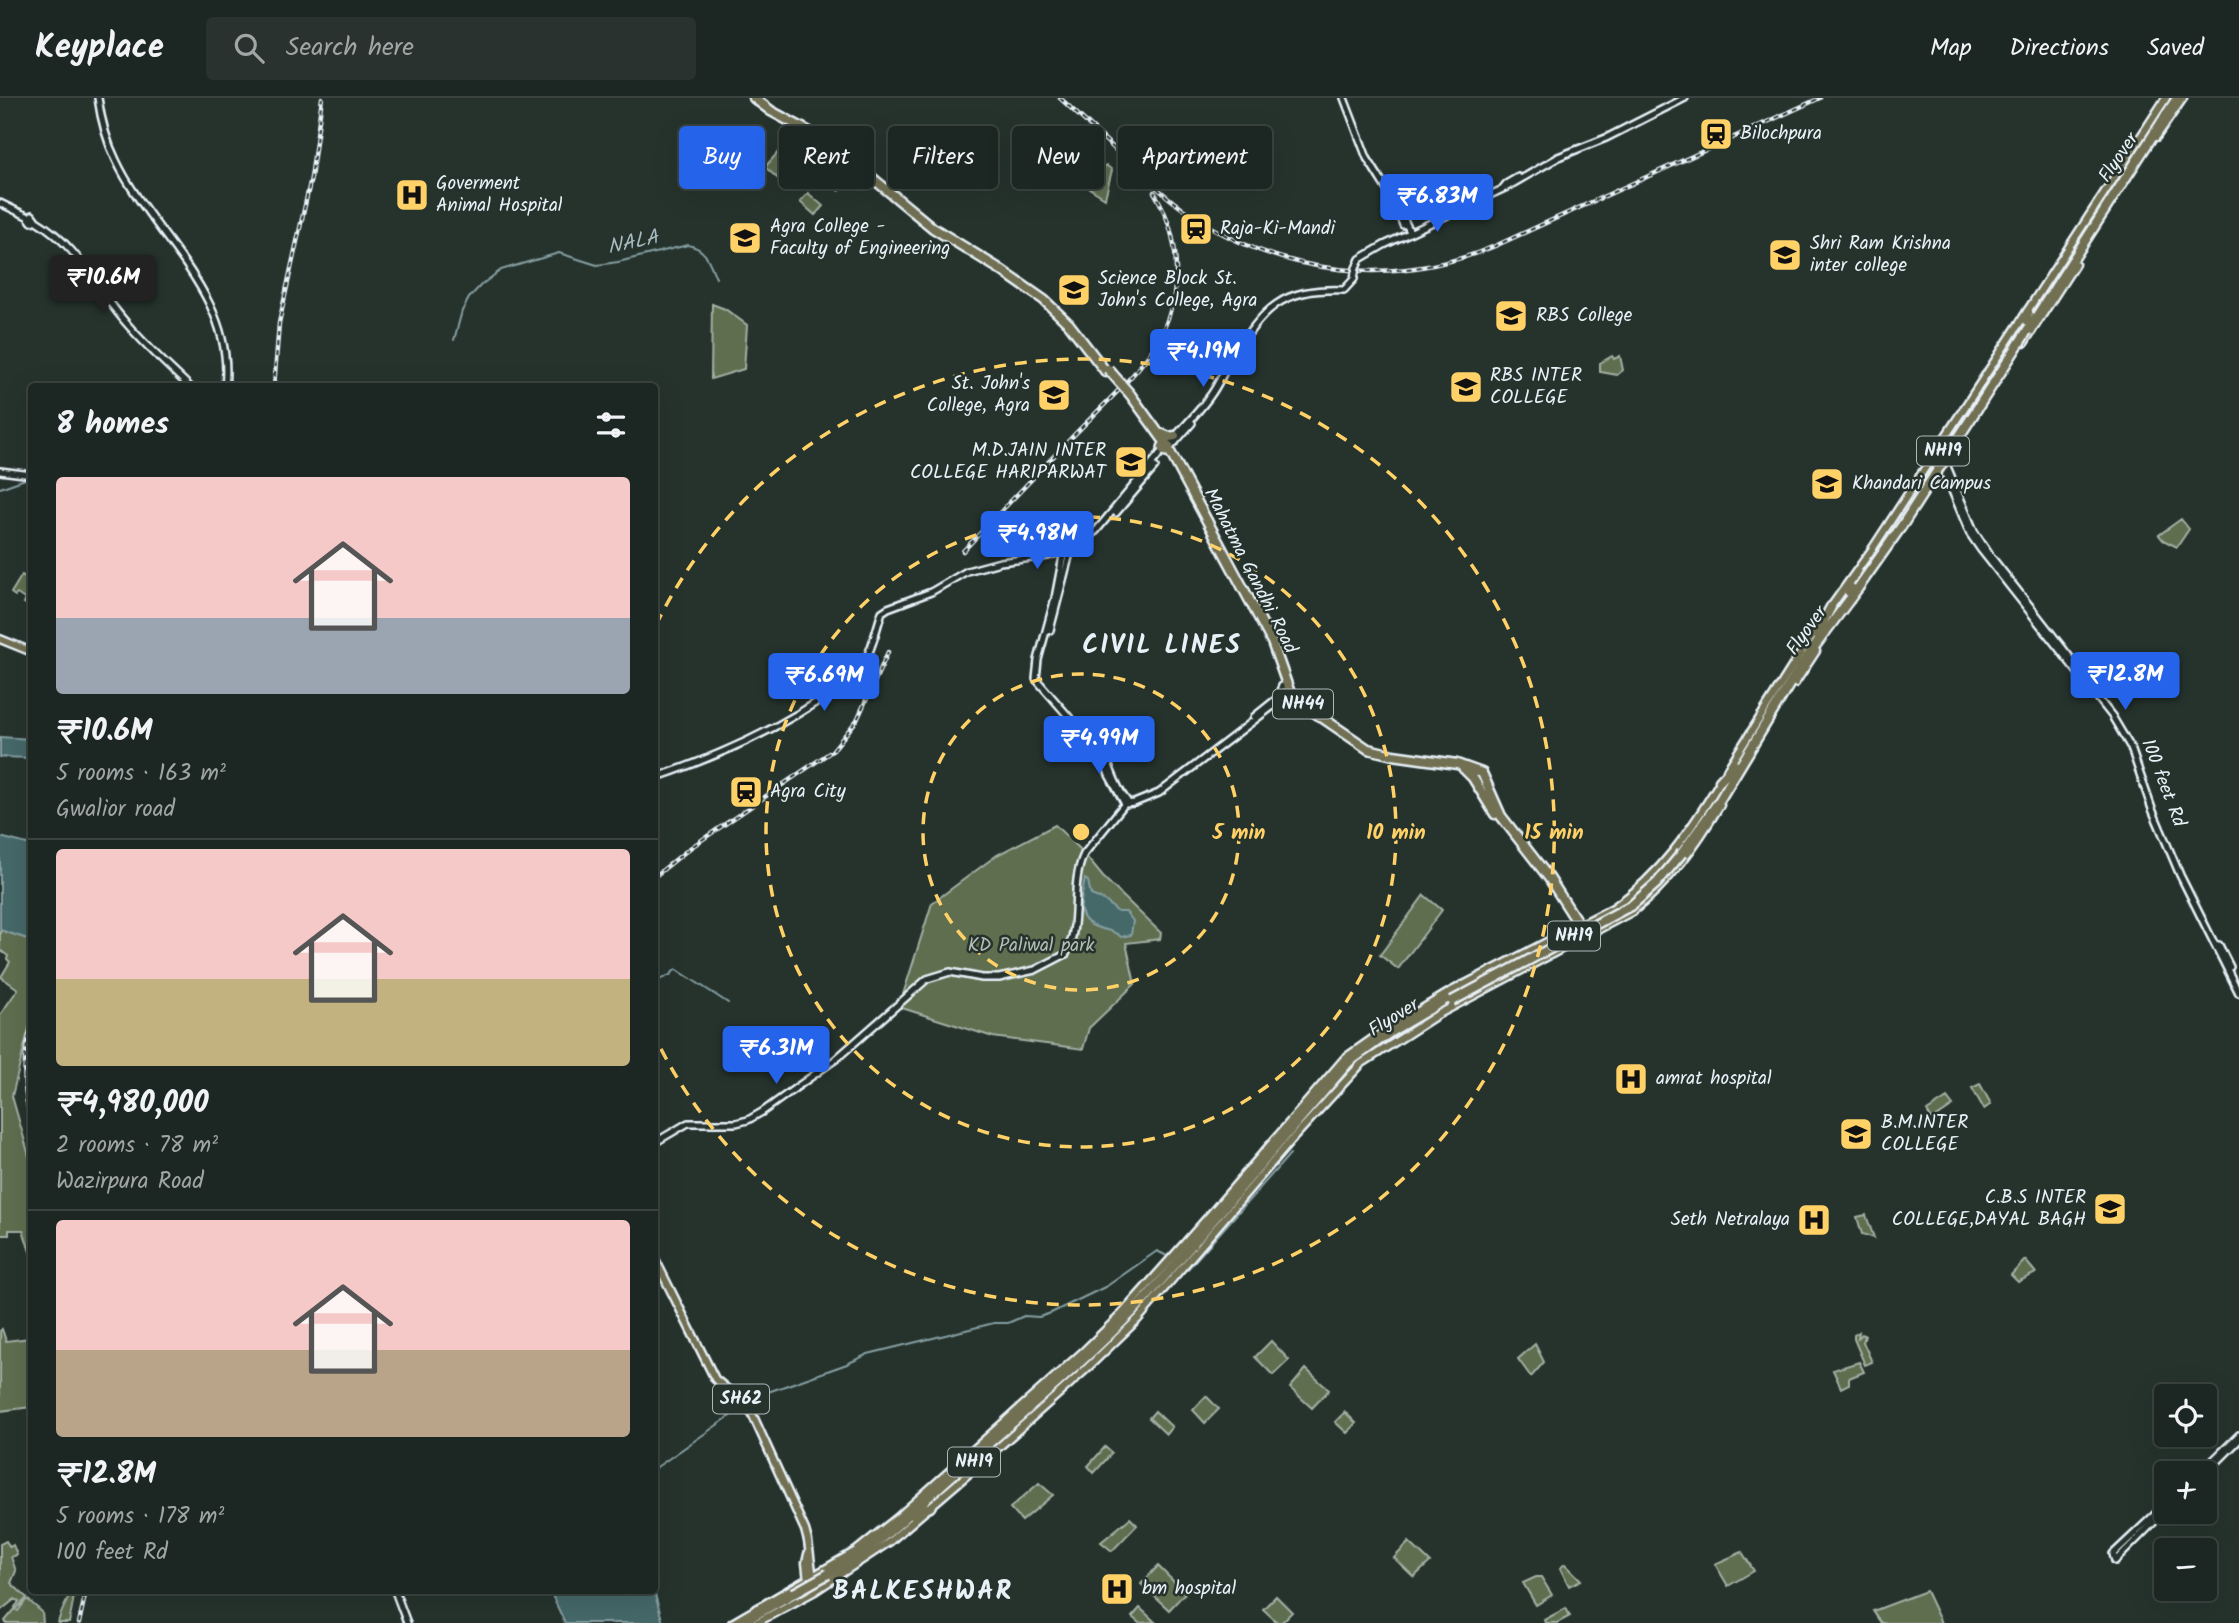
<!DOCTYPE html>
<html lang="en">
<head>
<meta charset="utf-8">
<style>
	:root { --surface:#1c2622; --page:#29322f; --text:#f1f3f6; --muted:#a0a5a5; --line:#3a4340; --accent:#2563eb }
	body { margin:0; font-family:Kalam,sans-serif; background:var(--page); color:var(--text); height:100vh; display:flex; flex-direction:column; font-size:26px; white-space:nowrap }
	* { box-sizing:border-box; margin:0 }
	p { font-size:23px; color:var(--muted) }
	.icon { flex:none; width:38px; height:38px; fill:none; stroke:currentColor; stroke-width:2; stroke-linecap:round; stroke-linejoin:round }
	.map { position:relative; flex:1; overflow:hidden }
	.sheet { position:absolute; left:28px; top:285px; width:630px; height:1211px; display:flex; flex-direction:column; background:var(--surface); border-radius:7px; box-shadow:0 7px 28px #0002,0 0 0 2px var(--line) }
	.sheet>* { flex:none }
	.banner { position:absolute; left:679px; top:28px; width:665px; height:63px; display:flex; gap:14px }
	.tools { position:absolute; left:2154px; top:1286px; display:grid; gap:14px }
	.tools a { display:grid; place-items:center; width:63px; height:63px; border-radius:7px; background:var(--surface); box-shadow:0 7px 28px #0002,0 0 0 2px var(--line); font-size:35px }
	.price { position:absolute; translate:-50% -60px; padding:0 16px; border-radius:7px; background:var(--accent); color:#fff; font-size:23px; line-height:46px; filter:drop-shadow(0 2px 4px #0008) }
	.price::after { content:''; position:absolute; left:50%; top:42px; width:21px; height:16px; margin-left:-10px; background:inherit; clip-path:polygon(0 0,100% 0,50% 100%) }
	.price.current { background:#222; color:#fff }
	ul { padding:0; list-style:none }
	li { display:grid; align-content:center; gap:14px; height:371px; padding:0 28px }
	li+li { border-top:2px solid var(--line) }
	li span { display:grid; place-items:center; height:217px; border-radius:7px; color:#555 }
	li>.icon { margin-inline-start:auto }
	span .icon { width:126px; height:126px; fill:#fffc; stroke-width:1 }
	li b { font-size:30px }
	h2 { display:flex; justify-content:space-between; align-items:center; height:84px; padding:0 28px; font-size:30px }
	.chip { padding:0 24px; border-radius:7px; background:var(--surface); box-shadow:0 7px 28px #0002,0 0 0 2px var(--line); font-size:24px; line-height:63px }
	.chip.current { background:var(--accent); color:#fff }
	header { display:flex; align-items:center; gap:42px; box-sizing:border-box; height:98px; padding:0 35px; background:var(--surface); border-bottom:2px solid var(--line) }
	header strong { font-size:33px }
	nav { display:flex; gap:38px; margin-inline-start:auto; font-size:24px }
	.search { width:490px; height:63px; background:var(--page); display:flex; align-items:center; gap:18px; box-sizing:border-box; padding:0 24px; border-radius:7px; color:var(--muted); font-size:26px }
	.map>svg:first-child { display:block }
	.green { fill:#5e6e50; stroke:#a3b0a4; stroke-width:2 }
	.water { fill:#446869; stroke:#869fa2; stroke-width:2 }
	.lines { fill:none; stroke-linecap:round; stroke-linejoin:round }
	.stream { stroke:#869fa2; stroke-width:2 }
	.secondary-casing { stroke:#e8f1f8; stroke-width:10 }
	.primary-casing { stroke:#e8f1f8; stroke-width:11 }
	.highway-casing { stroke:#e8f1f8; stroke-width:13 }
	.secondary { stroke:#26332d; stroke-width:5 }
	.primary { stroke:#716f52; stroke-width:6 }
	.highway { stroke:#716f52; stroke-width:8 }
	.rail-casing { stroke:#e8f1f8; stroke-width:4.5 }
	.rail { stroke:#26332d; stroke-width:2; stroke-dasharray:5; stroke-linecap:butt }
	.secondary-bridge-casing { stroke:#e8f1f8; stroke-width:10; stroke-linecap:butt }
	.highway-bridge-casing { stroke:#e8f1f8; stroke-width:13; stroke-linecap:butt }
	.secondary-bridge { stroke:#26332d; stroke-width:5 }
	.highway-bridge { stroke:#716f52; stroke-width:8 }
	.ring { fill:none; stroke:#ffd166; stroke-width:3.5; stroke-dasharray:12 9 }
	.labels { text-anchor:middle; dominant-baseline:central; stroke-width:5; stroke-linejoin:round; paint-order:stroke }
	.shield { fill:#26332d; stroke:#aeb8bb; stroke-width:2 }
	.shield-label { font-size:18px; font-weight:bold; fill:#e8f1f8 }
	.poi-label { font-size:19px; fill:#e8f1f8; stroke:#26332d; text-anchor:start }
	.street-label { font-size:19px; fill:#e8f1f8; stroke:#26332d }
	.park-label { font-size:19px; fill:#b1bdb5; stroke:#26332d }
	.water-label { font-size:21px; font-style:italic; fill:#a6babf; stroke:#26332d }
	.district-label { font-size:26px; font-weight:bold; letter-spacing:2px; fill:#e8f1f8; stroke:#26332d }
	.centre { fill:#ffd166; stroke:#26332d; stroke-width:3.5 }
	.ring-label { font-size:21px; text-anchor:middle; font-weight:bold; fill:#ffd166; stroke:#26332d; stroke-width:5; stroke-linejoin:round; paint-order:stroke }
</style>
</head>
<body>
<header>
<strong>Keyplace</strong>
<div class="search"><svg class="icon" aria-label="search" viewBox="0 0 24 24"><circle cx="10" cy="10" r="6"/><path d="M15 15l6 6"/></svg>Search here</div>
<nav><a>Map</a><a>Directions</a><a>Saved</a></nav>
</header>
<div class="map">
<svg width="2239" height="1525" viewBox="0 0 2239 1525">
	<rect width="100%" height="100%" fill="#26332d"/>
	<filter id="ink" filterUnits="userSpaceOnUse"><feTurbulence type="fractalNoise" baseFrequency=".0143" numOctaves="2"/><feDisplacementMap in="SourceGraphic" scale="14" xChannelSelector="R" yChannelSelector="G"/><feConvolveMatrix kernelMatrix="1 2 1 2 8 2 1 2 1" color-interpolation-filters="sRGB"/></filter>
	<g filter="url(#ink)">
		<path class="green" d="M781,51L801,70L786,88L765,69Z
			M841,58L857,73L839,93L823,78Z
			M1106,67L1112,72L1105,100L1081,85Z
			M808,95L823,108L815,117L800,104Z
			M712,206L725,211L747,227L744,271L711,281Z
			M1612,258L1614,261L1620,258L1623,272L1617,277L1600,274V265Z
			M2181,421L2189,431L2177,449L2163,442L2159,437Z
			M22,477L31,483L30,509L24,505L26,502L17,496L15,498L11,495Z
			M1055,727L1080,751L1103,779L1161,835L1160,841L1126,845L1135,886L1089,930L1083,951L993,939L899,909L932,805L997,757Z
			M1424,797L1442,812L1398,871L1380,857Z
			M0,832L28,841L31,844V922L12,998L31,1065V1157L23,1132H9V1137H0V917L18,891L1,879L10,864L7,861L8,858L0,852Z
			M1980,986L1991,1006L1984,1011L1972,990Z
			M1947,1000L1953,1008L1932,1022L1927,1013Z
			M1866,1117L1874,1140L1862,1136L1857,1119Z
			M2025,1162L2036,1175L2018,1184L2011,1177Z
			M2,1231L6,1243L31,1240V1309L0,1313V1233Z
			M1859,1234L1858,1240L1862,1236L1865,1238L1863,1244L1872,1264L1865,1267L1854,1241V1237Z
			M1271,1243L1289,1262L1273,1277L1255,1259Z
			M1535,1246L1544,1264L1531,1279L1518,1261Z
			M1859,1264L1864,1274L1849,1280V1286L1841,1290L1833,1272Z
			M1306,1271L1329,1292L1312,1310L1290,1290Z
			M1206,1298L1219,1311L1205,1325L1193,1312Z
			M1155,1313L1172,1329L1166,1336L1149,1320Z
			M1345,1314L1356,1325L1347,1335L1335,1324Z
			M1105,1349L1112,1355L1094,1375L1088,1368Z
			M1039,1385L1053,1397L1022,1423L1010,1410Z
			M1130,1420L1137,1427L1112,1453L1101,1444Z
			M6,1443L10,1449L13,1447L17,1457L11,1459L16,1473L11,1485L27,1500L17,1510L15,1509L19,1504L15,1501L0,1513V1446Z
			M1409,1444L1430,1464L1414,1479L1394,1460Z
			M1742,1454L1754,1473L1728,1488L1715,1466Z
			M1565,1466L1581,1482L1569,1488L1560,1470Z
			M1158,1468L1185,1495L1169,1512L1141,1486Z
			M1536,1479H1541L1552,1497L1536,1507L1523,1485Z
			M71,1493H75L69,1525H58C60,1514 67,1505 71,1493Z
			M1926,1493L1941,1525H1881L1873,1513Z
			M1276,1498L1292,1514L1281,1525H1278L1263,1511Z
			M27,1501L42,1514L43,1525H6L5,1523L15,1511L18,1513Z
			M1140,1510L1155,1524L1139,1525L1132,1519Z
			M1566,1510L1570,1518L1557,1525H1545L1544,1522Z"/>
		<path class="water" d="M0,639L31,641V660L0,659Z
			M0,739L31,747V842L0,832Z
			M1085,781L1088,783L1091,797L1104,802L1118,814H1126L1133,823L1131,837L1121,839C1114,832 1108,833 1099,830C1072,822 1082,800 1085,781Z
			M550,1493H654L663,1525H565Z"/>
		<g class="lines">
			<path class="stream" d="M454,242L462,213L469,200L481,187L501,172L559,155L597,167L618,164L688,147C707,151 709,164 716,180
				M0,390L31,379
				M654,884L670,877L676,871L728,905
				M1184,1172H1187L1290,1056
				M749,1305L768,1294L847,1266L868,1256L994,1225H1008L1024,1218L1039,1219L1051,1215L1107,1188L1157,1153L1169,1159
				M654,1371L743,1309"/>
			<defs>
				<path id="secondary" d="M98,0C101,21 106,42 116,62C151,137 236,197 225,289
					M1344,0L1367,60L1399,111L1410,134
					M1558,59L1606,40L1685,0
					M1502,91L1506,86L1518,79
					M0,105L29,119
					M1395,107L1403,127
					M32,117L35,121L32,124L29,120Z
					M35,122C80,149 94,189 128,227C147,249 169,269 190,289
					M1356,170L1360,161L1384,147L1507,89L1559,59
					M1167,347C1182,331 1198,315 1210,298C1219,286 1224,272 1232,260C1265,210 1279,190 1344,192L1354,181L1355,175
					M1170,350L1192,325
					M1935,353L1946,366L1974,433L1989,456L2094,590
					M1933,357L1943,371L1970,436L1981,452L2112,618L2131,650L2152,711L2180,777L2239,895
					M0,373L32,377
					M1116,415L1155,369
					M1064,453L1055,500L1038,562L1036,581L1102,657L1109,677L1125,706L1134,705L1159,695L1290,595
					M1069,456L1087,444
					M1050,532L1070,455L1069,451
					M1277,600L1282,588
					M1279,605L1293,604
					M1254,619L1279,599
					M1093,639C1110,658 1111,684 1127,703
					M654,680C716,659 784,629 837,590C845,583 855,578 861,569C872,553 876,532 882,514L888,510L931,494L967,473L1000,464L1048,458L1069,451L1096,433L1163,352
					M2219,847L2230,869
					M654,1045L688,1025H736L748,1022L762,1014L836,961L927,881L950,874L982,880H999L1035,872L1066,856C1082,824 1069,788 1084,756L1127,703
					M2199,1376L2239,1337
					M2205,1376L2239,1342
					M2115,1463L2113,1456L2166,1406
					M2115,1463L2166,1412
					M395,1493L407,1525"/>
				<path id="primary" d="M2156,39L2183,0
					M2024,245L2075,166
					M1935,384L1961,343
					M1828,513L1873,450L2166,0
					M0,541L32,554
					M1795,585L1816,553
					M1727,672L1816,531
					M654,1159L715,1281L749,1309L805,1432L808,1443L813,1481
					M982,1364L1083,1274L1138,1221L1295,1038L1361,966L1437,917L1633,813C1670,784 1696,747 1720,707
					M808,1456L806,1465L808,1483
					M732,1525L856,1453L897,1420L1085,1252L1121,1217L1209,1118L1345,960L1375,939L1450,894L1613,810C1662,776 1691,732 1721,682
					M756,1525L815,1493L889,1444L974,1371"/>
				<path id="highway" d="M754,0L771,13L830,45L933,130L998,170L1044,202L1069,226L1106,274
					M2027,223L2028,214
					M2027,233L2177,0
					M1130,296L1167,347
					M1162,336L1169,339L1175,338
					M1162.5 350a3.5 3.5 0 1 1 7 0a3.5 3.5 0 1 1-7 0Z
					M1169,352L1272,544L1290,595L1305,608L1368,651L1393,657L1457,666L1482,675L1501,718L1549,780L1579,827
					M1849,494L1862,477
					M1816,537L1831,509
					M1463,670L1473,680L1495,716
					M1720,683L1735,667
					M1682,755L1719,703L1801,567L1858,490
					M973,1372L989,1351
					M913,1417L930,1409
					M828,1476C876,1451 914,1411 954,1376C1020,1318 1087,1262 1147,1199L1349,964L1392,933L1450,899L1462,888
					M741,1525L794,1495"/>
			</defs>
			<use href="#secondary" class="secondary-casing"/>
			<use href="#primary" class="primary-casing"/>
			<use href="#highway" class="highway-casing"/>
			<use href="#secondary" class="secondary"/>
			<use href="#primary" class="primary"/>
			<use href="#highway" class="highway"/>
			<defs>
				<path id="rail" d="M1060,0L1134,69
					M1127,64C1149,82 1169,103 1193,118C1283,178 1395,190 1495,148L1820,0
					M274,289L279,225L311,80L322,0
					M963,453C1000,414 1037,376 1074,337C1100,310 1129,285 1150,255C1184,206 1184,144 1154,94
					M654,779L690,750L832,653L857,622L888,554
					M32,927C21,962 23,993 32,1028
					M79,1525L86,1493"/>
			</defs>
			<use href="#rail" class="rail-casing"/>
			<use href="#rail" class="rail"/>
			<defs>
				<path id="secondary-bridge" d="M1355,175L1356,170"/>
				<path id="highway-bridge" d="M1108,271L1130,296
					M1858,490L1903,426L2027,233
					M1452,903L1632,807L1657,785L1682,755
					M794,1495L828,1476"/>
			</defs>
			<use href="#secondary-bridge" class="secondary-bridge-casing"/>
			<use href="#highway-bridge" class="highway-bridge-casing"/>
			<use href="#secondary-bridge" class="secondary-bridge"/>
			<use href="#highway-bridge" class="highway-bridge"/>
		</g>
	</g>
	<g class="ring">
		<circle cx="1081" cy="734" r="158"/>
		<circle cx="1081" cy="734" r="315"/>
		<path d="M656 527A473 473 0 1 1 656 941"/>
	</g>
	<defs>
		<symbol id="station-square" viewBox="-11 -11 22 22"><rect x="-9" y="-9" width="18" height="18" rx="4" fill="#ffd166" stroke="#26332d"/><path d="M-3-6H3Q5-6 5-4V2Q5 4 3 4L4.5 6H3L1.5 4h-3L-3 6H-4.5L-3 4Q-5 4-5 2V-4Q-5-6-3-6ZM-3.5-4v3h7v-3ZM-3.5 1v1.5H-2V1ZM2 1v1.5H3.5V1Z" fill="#111"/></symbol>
		<symbol id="hospital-square" viewBox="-11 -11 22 22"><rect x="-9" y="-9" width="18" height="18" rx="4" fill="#ffd166" stroke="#26332d"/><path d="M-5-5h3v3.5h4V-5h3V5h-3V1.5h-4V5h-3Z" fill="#111"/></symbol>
		<symbol id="university-square" viewBox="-11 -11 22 22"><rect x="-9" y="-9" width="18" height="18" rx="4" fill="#ffd166" stroke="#26332d"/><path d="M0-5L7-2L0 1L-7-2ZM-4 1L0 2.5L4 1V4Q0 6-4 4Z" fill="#111"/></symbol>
	</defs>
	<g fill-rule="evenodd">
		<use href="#station-square" x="1697" y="17" width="38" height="38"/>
		<use href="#hospital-square" x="393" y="78" width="38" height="38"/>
		<use href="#station-square" x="1177" y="112" width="38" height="38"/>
		<use href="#university-square" x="726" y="121" width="38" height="38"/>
		<use href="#university-square" x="1766" y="138" width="38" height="38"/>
		<use href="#university-square" x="1055" y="173" width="38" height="38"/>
		<use href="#university-square" x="1492" y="199" width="38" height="38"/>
		<use href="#university-square" x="1447" y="270" width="38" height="38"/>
		<use href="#university-square" x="1035" y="278" width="38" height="38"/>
		<use href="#university-square" x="1112" y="345" width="38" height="38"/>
		<use href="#university-square" x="1808" y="367" width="38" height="38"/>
		<use href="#station-square" x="727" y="675" width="38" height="38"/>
		<use href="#hospital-square" x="1612" y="962" width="38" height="38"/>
		<use href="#university-square" x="1837" y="1017" width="38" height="38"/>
		<use href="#university-square" x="2091" y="1092" width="38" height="38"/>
		<use href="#hospital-square" x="1795" y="1103" width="38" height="38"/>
		<use href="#hospital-square" x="1098" y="1472" width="38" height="38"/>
	</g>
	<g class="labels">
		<g class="shield">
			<rect x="1917" y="338.5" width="52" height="29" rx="5"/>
			<rect x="1273" y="591.5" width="60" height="29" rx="5"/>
			<rect x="1548" y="823.5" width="52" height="29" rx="5"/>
			<rect x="713" y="1286.5" width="56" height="29" rx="5"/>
			<rect x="948" y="1349.5" width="52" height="29" rx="5"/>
		</g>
		<g class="shield-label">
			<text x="1943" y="353">NH19</text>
			<text x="1303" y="606">NH44</text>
			<text x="1574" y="838">NH19</text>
			<text x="741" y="1301">SH62</text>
			<text x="974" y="1364">NH19</text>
		</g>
		<g class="poi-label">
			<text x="1740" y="36">Bilochpura</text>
			<text x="436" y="86">Goverment<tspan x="436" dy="22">Animal Hospital</tspan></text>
			<text x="770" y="129">Agra College -<tspan x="770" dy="22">Faculty of Engineering</tspan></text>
			<text x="1220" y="131">Raja-Ki-Mandi</text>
			<text x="1810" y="146">Shri Ram Krishna<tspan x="1810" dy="22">inter college</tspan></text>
			<text x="1098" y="181">Science Block St.<tspan x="1098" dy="22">John's College, Agra</tspan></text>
			<text x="1536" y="218">RBS College</text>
			<text x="1490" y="278">RBS INTER<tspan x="1490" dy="22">COLLEGE</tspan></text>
			<text x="1030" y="286" text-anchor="end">St. John's<tspan x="1030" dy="22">College, Agra</tspan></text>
			<text x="1106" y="353" text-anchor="end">M.D.JAIN INTER<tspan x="1106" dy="22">COLLEGE HARIPARWAT</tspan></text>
			<text x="1852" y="386">Khandari Campus</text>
			<text x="770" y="694">Agra City</text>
			<text x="1656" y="981">amrat hospital</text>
			<text x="1881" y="1025">B.M.INTER<tspan x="1881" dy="22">COLLEGE</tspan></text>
			<text x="2086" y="1100" text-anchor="end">C.B.S INTER<tspan x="2086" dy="22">COLLEGE,DAYAL BAGH</tspan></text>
			<text x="1790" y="1122" text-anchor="end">Seth Netralaya</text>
			<text x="1142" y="1491">bm hospital</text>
		</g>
		<g class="street-label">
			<text transform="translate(2119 60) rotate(-56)">Flyover</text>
			<text transform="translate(1250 473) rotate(63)">Mahatma Gandhi Road</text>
			<text transform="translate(1807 533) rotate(-54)">Flyover</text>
			<text transform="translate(2163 685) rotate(69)">100 feet Rd</text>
			<text transform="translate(1394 920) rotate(-32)">Flyover</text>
		</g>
		<g class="park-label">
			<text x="1031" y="848">KD Paliwal park</text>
		</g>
		<g class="water-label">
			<text transform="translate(633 145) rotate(-12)">NALA</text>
		</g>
		<g class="district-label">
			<text x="1162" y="548">CIVIL LINES</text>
			<text x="923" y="1494">BALKESHWAR</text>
		</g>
	</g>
	<circle cx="1081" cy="734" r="10" class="centre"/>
	<g class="ring-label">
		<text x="1239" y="741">5 min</text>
		<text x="1396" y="741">10 min</text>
		<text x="1554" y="741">15 min</text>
	</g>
</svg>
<div class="tools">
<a><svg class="icon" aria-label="locate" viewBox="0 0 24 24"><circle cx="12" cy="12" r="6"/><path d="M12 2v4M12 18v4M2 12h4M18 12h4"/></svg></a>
<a>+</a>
<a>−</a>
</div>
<b class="price" style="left:1437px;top:136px">₹6.83M</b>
<b class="price current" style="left:103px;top:217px">₹10.6M</b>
<b class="price" style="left:1203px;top:291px">₹4.19M</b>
<b class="price" style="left:1037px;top:473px">₹4.98M</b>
<b class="price" style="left:2125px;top:614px">₹12.8M</b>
<b class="price" style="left:824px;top:615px">₹6.69M</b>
<b class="price" style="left:1099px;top:678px">₹4.99M</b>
<b class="price" style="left:776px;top:988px">₹6.31M</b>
<div class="banner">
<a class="chip current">Buy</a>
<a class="chip">Rent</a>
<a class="chip">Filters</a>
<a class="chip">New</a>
<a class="chip">Apartment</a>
</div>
<section class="sheet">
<h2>8 homes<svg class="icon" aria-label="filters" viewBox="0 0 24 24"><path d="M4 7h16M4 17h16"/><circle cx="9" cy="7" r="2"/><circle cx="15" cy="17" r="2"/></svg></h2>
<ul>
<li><span style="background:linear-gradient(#f6c9c9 65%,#9aa5b1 0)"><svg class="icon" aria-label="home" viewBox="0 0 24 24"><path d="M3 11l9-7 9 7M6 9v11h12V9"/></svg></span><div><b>₹10.6M</b><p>5 rooms · 163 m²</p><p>Gwalior road</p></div></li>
<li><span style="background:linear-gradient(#f6c9c9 60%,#c2b280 0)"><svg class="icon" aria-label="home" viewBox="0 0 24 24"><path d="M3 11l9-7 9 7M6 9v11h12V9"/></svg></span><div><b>₹4,980,000</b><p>2 rooms · 78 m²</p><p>Wazirpura Road</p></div></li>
<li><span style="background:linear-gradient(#f6c9c9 60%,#b9a48a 0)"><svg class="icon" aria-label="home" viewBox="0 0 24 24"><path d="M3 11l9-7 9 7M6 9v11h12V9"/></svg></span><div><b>₹12.8M</b><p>5 rooms · 178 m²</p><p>100 feet Rd</p></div></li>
</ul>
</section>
</div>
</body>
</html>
